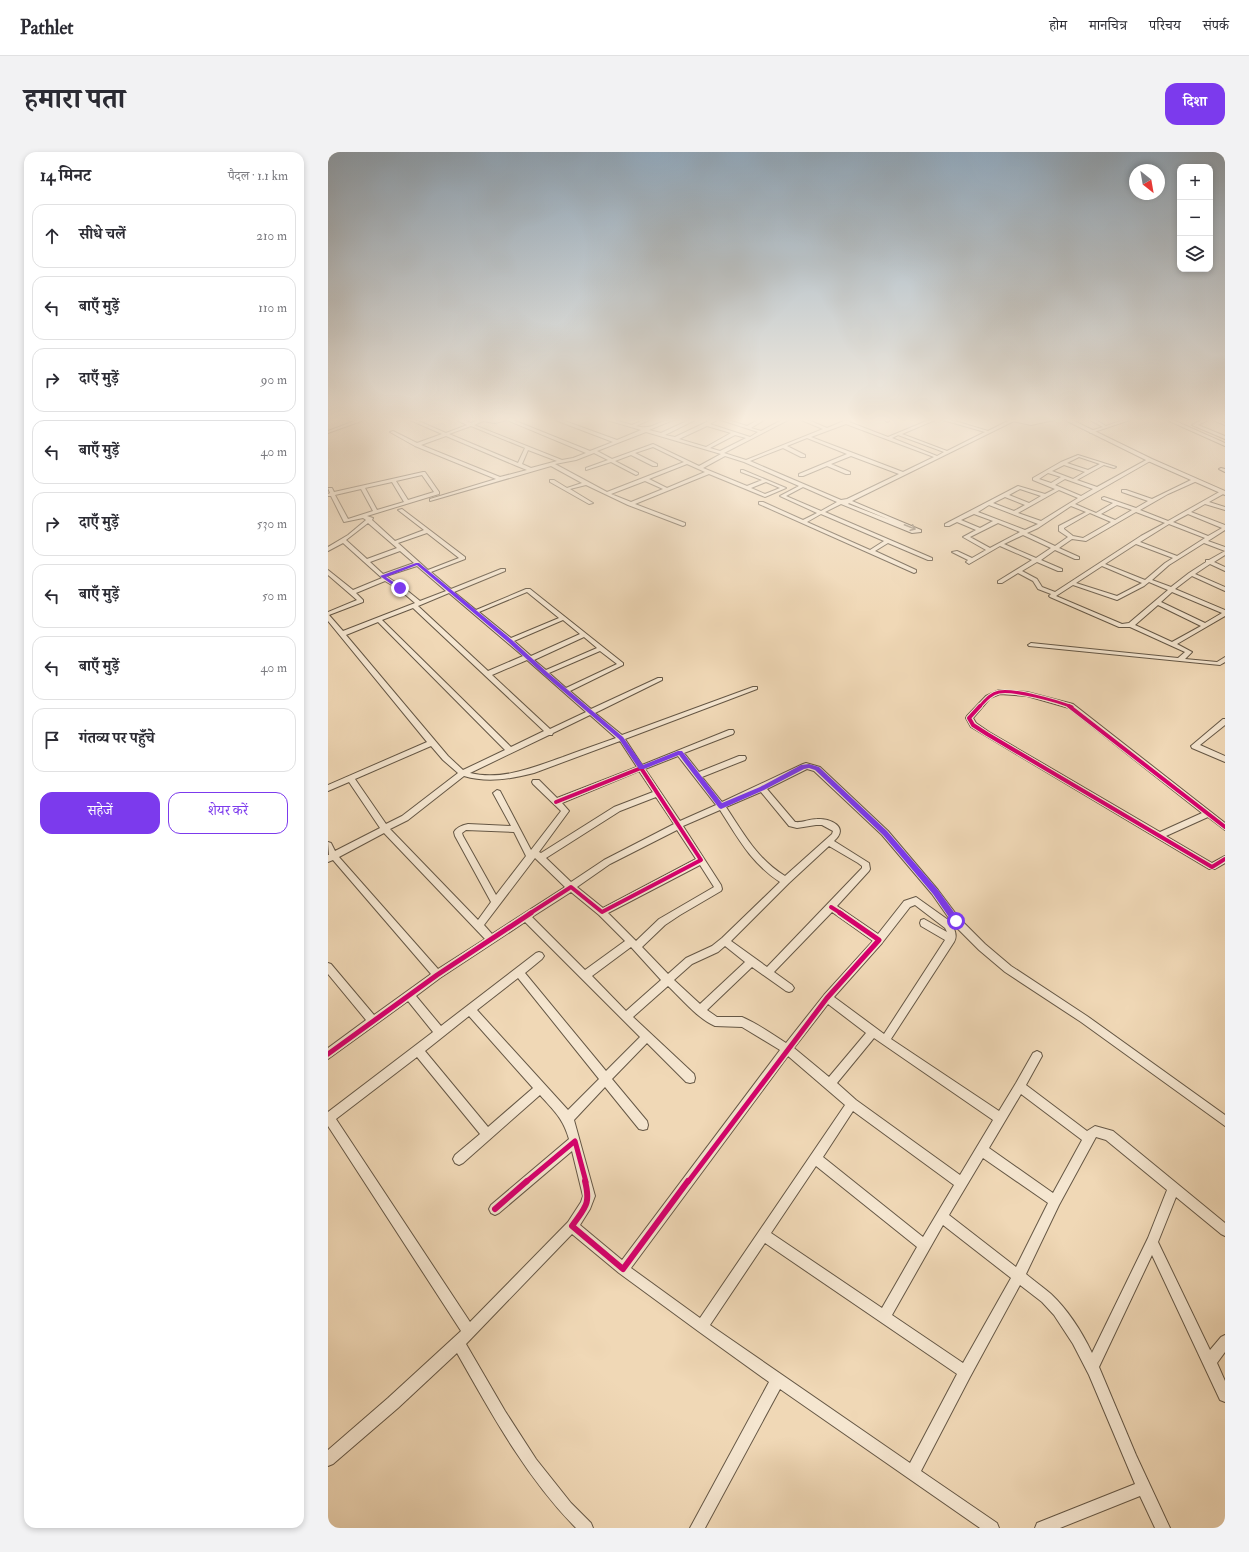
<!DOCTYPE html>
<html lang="hi">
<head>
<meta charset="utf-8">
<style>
  :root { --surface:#fff; --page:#f2f2f3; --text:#2b2b33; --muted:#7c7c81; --line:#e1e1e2; --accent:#7c3aed }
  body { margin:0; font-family:"IM FELL Double Pica","Noto Serif Devanagari",serif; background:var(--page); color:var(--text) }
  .controls { position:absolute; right:12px; top:12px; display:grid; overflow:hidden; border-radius:8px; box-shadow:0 2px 6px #0003 }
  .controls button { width:36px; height:36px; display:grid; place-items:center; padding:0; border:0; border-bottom:1px solid var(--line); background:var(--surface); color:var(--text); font:20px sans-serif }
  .compass { position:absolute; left:801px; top:12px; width:36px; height:36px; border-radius:50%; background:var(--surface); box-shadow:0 2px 6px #0003; rotate:149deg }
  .stop { position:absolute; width:12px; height:12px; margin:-9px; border:3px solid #7c3aed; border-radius:50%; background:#fff }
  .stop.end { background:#7c3aed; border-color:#fff; box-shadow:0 1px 4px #0008 }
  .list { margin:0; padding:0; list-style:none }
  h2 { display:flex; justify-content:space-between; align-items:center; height:52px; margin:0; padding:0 16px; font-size:17px }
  h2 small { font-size:13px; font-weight:400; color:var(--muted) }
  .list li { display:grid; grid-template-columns:26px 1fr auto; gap:12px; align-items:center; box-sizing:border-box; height:64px; margin:0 8px 8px; padding:0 8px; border:1px solid var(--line); border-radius:12px }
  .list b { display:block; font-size:15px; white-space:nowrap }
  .list em { font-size:13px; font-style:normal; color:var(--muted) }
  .actions { display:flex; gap:8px; padding:12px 16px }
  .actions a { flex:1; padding:9px 0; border:1px solid var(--accent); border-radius:12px; text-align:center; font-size:14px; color:var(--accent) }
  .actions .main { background:var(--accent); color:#fff }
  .icon { flex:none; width:22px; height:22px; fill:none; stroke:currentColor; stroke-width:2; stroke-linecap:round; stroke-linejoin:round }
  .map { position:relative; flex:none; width:897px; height:1376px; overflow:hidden; border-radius:12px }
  header { display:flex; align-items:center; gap:24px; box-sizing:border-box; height:56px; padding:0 20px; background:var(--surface); border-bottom:1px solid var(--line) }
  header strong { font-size:19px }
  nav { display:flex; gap:22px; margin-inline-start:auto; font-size:14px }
  .intro { display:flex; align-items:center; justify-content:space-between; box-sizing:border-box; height:96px; padding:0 24px }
  h1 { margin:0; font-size:28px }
  .button { padding:10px 18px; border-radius:12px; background:var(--accent); color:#fff; font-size:14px; font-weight:700 }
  main { display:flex; gap:24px; padding:0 24px }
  aside { flex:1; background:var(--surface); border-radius:12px; box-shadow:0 2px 6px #0003 }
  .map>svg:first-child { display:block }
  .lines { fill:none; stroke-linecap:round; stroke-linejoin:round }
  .minor-casing { stroke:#655745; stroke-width:2 }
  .tertiary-casing { stroke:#655745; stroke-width:2 }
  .minor { fill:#f5e6d0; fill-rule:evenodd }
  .tertiary { fill:#f5e6d0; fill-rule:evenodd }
  .cycleway-far3-casing { stroke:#f5e6d0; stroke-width:5 }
  .cycleway-far2-casing { stroke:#f5e6d0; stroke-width:6 }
  .cycleway-far1-casing { stroke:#f5e6d0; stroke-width:8 }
  .cycleway-casing { stroke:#f5e6d0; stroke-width:9 }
  .cycleway-far3 { stroke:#d6006c; stroke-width:3 }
  .cycleway-far2 { stroke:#d6006c; stroke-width:4 }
  .cycleway-far1 { stroke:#d6006c; stroke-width:5 }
  .cycleway { stroke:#d6006c; stroke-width:6 }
  .oneway { stroke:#968978 }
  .route { fill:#7c3aed }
</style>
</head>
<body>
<header>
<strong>Pathlet</strong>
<nav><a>होम</a><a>मानचित्र</a><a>परिचय</a><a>संपर्क</a></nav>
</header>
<div class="intro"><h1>हमारा पता</h1><a class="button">दिशा</a></div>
<main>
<aside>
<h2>14 मिनट<small>पैदल · 1.1 km</small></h2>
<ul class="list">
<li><svg class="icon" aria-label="ahead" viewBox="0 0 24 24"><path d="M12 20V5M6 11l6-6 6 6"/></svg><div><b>सीधे चलें</b></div><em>210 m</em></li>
<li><svg class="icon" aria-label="left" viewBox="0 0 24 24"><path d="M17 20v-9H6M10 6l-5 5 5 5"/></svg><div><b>बाएँ मुड़ें</b></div><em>110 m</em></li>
<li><svg class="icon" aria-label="right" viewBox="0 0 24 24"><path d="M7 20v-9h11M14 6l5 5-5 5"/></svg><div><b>दाएँ मुड़ें</b></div><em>90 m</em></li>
<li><svg class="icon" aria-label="left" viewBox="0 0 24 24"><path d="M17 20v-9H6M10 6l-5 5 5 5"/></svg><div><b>बाएँ मुड़ें</b></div><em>40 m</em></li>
<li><svg class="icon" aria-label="right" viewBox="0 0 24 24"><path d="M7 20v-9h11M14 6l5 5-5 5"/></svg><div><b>दाएँ मुड़ें</b></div><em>530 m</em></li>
<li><svg class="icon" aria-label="left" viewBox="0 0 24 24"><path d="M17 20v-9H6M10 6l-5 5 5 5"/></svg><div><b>बाएँ मुड़ें</b></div><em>50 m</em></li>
<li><svg class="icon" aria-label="left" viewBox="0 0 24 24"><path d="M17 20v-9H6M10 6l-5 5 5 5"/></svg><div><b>बाएँ मुड़ें</b></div><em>40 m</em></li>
<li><svg class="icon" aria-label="arrive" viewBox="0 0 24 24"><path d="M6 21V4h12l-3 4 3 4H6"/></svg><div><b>गंतव्य पर पहुँचे</b></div></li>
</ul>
<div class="actions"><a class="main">सहेजें</a><a>शेयर करें</a></div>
</aside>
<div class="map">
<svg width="897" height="1376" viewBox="0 0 897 1376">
  <rect width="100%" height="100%" fill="#f0d8b6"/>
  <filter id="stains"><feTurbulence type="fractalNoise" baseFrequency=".005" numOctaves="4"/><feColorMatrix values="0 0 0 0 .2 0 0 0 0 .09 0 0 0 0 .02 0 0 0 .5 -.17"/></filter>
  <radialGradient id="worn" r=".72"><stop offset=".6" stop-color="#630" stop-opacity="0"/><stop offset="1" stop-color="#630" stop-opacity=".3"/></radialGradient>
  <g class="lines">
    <defs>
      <g id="minor">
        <path d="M29 268H36L0 281V279Z"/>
        <path d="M82 268H88L118 281 139 273 129 268H135L143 271 150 268H179L167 271 155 269 146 273 234 308 245 306 258 301 179 268H185L262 299 285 290 227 268H234L289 288 313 278 279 268H287L304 273 315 268H321L308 274C325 279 329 268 345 268L321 278 333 281 361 268H367L337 283 347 285 383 268H389L382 272 422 285 430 280 393 268H400L419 274 430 268H436L423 276 433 279 454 268H460L396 301 418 308 495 277 473 268H480L499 276 516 269 523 268 521 270 560 285 601 268H607L574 282 619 299 657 280 615 268H623L660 279 682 268 686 269 524 349 593 378V380L584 381 513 352 497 360 604 406V408H600L560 391 547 399 588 418V420L586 421 431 352V350H435L475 368 489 361 452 344 471 334 416 310 397 304 375 316 419 334 434 328 413 320V318H415L458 336 437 345 381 322 307 352 357 371V373L355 374 300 353 258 333 242 337 265 351 261 352 222 330V328H226L239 336 254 331 223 314 102 349V347L168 327 87 294 62 280 65 279 89 291 114 282ZM518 272 606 305 575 320 483 285ZM143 274 197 296 190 311 121 282ZM379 274 403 281 378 295 351 287ZM318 280 393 302 371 314 325 292 284 307 269 299ZM407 283 418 286 392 299 382 296ZM570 283 616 300 609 304 564 286ZM118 284 189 314 199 318 172 325 93 293ZM479 286 519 302 471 322V324H475L499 314 518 322H522V320L503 312 523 304 571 322 519 347 513 348 422 309 455 296 473 305H477V303L459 294ZM325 295 356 310 279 340 227 312 248 308 266 301 280 308 258 316V318L283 310 308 323 310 322V321L287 309 303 303 325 314H329V312L307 301ZM200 298 229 309 203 316 194 312ZM359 312 377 320 339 336 321 327ZM317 329 335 337 303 350 283 342ZM438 330 452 336 437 342 423 336ZM475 335 509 350 493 359 458 344ZM521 351 562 368 520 352ZM493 362 556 389 542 398 479 370Z"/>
        <path d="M557 268H561V269L559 270Z"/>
        <path d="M762 268H768L778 274 795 268H802L763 281H762V279L775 275Z"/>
        <path d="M839 268H845L897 291V294Z"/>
        <path d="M874 268H880L870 273 897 284V287L864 273Z"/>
        <path d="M885 268H891L897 271V273Z"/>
        <path d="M750 303 788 315 786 316 776 313 749 328 769 335 820 307 824 308 747 352 768 361 785 351 774 347V346L776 345 808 356 820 349 794 340V338H798L824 347 865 327H869V329L840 342 812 358 840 369 893 339H897V341L881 350 897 355V358L877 352 863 360 897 373V378L880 389 897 395V399L876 391 841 413 824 428 843 435 861 421 878 410V408H881L897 399V403L886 410 897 415V419L882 412 867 422 897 435V439L864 424 847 437 897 458V464L849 492 864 500 857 507 889 510 897 505V510L892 513 701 494 700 493 703 491 850 506 857 500 802 475H791L722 445 721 444 723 442 710 437 705 429 690 421 674 431H670V429L704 408 672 394 641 412 638 410 640 408 624 400 629 399 644 406 658 398 635 385 648 378 629 370 621 374H617V372L690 334 717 342 727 337 705 328V326L733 310ZM751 305 772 312 760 318 739 311ZM736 313 757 320 745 327 724 319ZM720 321 733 325 723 331 711 327ZM737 327 765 337 753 344 727 333ZM692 337 713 344 701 351 681 343ZM731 338 750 346 713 369 690 361ZM677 345 697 353 686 359 665 351ZM661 353 710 372 697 378 650 360ZM789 353 804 358 787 368 773 362ZM743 354 758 360 731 374V379L740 385 727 394 699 381 710 376ZM808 360 837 371 813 384 727 440 714 435 709 427 694 419 709 410 730 419H734V417L713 408 727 398 747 407H751V405L731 396 744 387 758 389ZM762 361 783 370 755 386 745 384 736 377V376ZM646 362 665 369 652 376 633 368ZM860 362 894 376 880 384 845 370ZM670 371 692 380 662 396 642 385ZM841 372 877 386 849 404 812 390ZM695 383 723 396 708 406 676 392ZM808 392 845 406 837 411 817 428 777 412ZM774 414 814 431 789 444 748 431ZM821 430 840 438 801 471 794 472 728 444 745 433 789 448 816 434ZM844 440 894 461 877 471 833 450ZM830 453 873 474 844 490 807 473Z"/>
        <path d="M893 316 897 317V320L891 317Z"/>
        <path d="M95 320H97L111 340V342L39 364 45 366 44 368 67 389 96 378 70 358 74 357 137 405V407L103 420 123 437 173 417H177V419L126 440 148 458 198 437H202L295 511V513L242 539 263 557 330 526H334V528L267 561 294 583 425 535H429V537L297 587 314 613 401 578H405L406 580 405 582 356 601 371 620 411 604H417L418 606 417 608 374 625 394 650 475 612 478 611 492 615 560 679 610 738 631 766 657 792 683 814 759 864 897 963V974L753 870 677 820 651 798 625 772 604 742 554 683 486 619 479 617 439 637 467 670C474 671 481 667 489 667 502 666 522 675 506 689L541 711 542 717 541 719 509 754 550 782 576 749 588 745 623 770C626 777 630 783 626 790L563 887 671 959 688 931 705 901 709 899 713 901 714 904 698 933 759 979 767 974 785 979 897 1071V1084L893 1082 848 1045 830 1090 882 1198 893 1185 897 1183V1200L889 1211 897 1229V1250L892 1248 824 1103 771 1215 808 1303 842 1376H827L812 1344 732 1376H707L709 1371 807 1332 761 1223 745 1192 726 1163 714 1150 692 1133 642 1225 593 1319 669 1371 671 1376H652L452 1237 377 1376H362L441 1230 370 1179 291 1121 244 1082 138 1192 177 1259 208 1307 243 1351 263 1371 265 1376H248C198 1325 164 1263 129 1201L70 1256 5 1312 0 1314V1298L60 1246 133 1179 0 974V960L105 880 80 849 0 907V896L38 868 0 822V811L3 812 46 863 103 822 5 708 0 710V703H1L0 690 3 691 7 699 52 676 21 630 0 639V633L99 590 0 469V460L29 448 0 423V418L25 438 54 426 15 391 0 399V395L20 383 38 368 35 366 16 370 3 344H0V342L2 341 0 336H4L6 340ZM94 323 106 340 80 348 68 329ZM64 330 76 350 49 358 37 336ZM33 337 45 359 20 367 7 343ZM40 371 69 396 39 407 18 388ZM99 381 131 406 100 418 70 391ZM72 399 86 411 55 422 42 410ZM89 414 118 439 92 449 76 436 58 424ZM57 429 72 438 87 451 15 479 1 463 35 450V448L28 441ZM199 440 231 466 183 486 151 460ZM121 441 195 504 160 519 90 454ZM85 456 216 579 183 595 54 468ZM235 468 252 482 203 504 186 489ZM50 470 177 598 135 618 120 604 18 483ZM256 485 269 496 218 518 206 508ZM272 499 289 512 238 536 221 521ZM199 508 258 560 222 577 164 523ZM262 563 288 586C271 592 253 598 235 605 206 615 174 629 142 621L221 583H224L225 581ZM292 589 309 615 229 646 211 628H205L204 630 205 632 233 659 203 698 172 639 169 638 165 641 183 674 140 672C135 673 129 675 126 680L127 684 163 750 150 768 62 677 80 668 136 624C159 631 183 627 206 621ZM103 594 115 608 130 621 74 664 58 672 27 627ZM350 604 388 653 352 669 317 617ZM311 619 325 640 286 655 213 701 211 700 241 659 234 651ZM433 640 461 674 469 676 488 673H494L505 679 504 682 457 724C429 707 416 682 398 655ZM328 645 346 672 276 708 243 730 218 706 292 659ZM392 658C410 686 423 711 452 730L394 786 384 794 358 806 340 822 314 795 337 773 352 763 393 739 394 737 393 733 355 674ZM138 678 186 680 198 704 168 743 135 684 134 681ZM349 678 368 707 275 756 249 735 282 712ZM56 681 157 787 110 817 11 705ZM501 694 530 711 534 714V716L439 815 403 789 461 731ZM207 706 237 735 164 782 156 773ZM372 713 386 735 331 767 308 789 280 761ZM243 740 271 763 297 789 257 818 204 765ZM587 753 617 776 619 780 596 767 593 768 592 771 593 774 617 788 556 882 506 845 554 791 582 755ZM504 760 545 789 496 843 458 891C444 882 430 872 414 865H389L379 858 424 815 458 839 461 840 464 839 466 836 464 833 446 820ZM197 770 312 885 278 919 197 821 214 807 216 804 214 801 211 800 208 801 113 874 88 844 112 826ZM397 794 417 810 372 852 346 828 364 812 390 800ZM303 795 333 828 298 859 264 824ZM190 826 271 927 240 958 149 858ZM340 834C353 846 370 867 387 874L414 875 452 898 294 1108 252 1073 262 1057 267 1044 246 968 277 935 311 977 315 978 319 977 320 973 319 969 284 927 319 891 358 930 362 931 366 930 367 926 366 922 305 865ZM500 852 538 881 501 925 466 896ZM141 864 205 936 160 975 97 899ZM546 886 665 968 632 1023 528 948 509 931ZM460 904 517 953 372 1166 303 1116ZM89 905 152 982 127 1003 125 1007 127 1011 131 1013 135 1011 212 943C226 959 235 966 241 987L163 1053 161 1057 163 1061 167 1063 171 1061 244 999 255 1044 253 1050 240 1070 142 1170 8 967ZM693 942 754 988 725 1041 661 996ZM525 959 626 1033 595 1085 495 1005ZM768 985 778 988 839 1038 820 1086 764 1201C754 1180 740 1158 723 1142 715 1135 706 1129 698 1122L731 1053ZM655 1006 720 1051 688 1115 621 1063ZM488 1014 589 1095 554 1156 443 1081ZM615 1073 683 1126 635 1211 564 1163ZM437 1091 629 1222 582 1311 382 1173Z"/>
        <path d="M671 538 699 540 745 552 897 671V678L880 665 838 684 884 711 897 704V711L887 717H881L643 575 638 566 639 564 658 544ZM672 542 699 544 741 556 874 661 832 680 661 580 648 571 645 566 662 546Z"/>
        <path d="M895 567H897V573L872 593 897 604V610L864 596 863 594Z"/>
      </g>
      <g id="tertiary">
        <path d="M680 268H726L703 273Z"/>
        <path d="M737 268H744L824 307 897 339V343L820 309Z"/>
      </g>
    </defs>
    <use href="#minor" class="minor-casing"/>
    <use href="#tertiary" class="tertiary-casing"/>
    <use href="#minor" class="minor"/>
    <use href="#tertiary" class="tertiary"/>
    <defs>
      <path id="cycleway-far3" d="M651 555C657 549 662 542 671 540 686 537 729 549 744 555"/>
      <g id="cycleway-far2">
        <path d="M652 554 641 566 645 573 659 582 884 715 897 707"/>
        <path d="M741 554 897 675"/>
        <path d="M503 755 514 762"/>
        <path d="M201 762 243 735 274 760 373 708 313 616 228 650"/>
      </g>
      <g id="cycleway-far1">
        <path d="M0 902 109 823 203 761"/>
        <path d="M198 1030 247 989 258 1030"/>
        <path d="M360 1030 499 846 551 788 512 761"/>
      </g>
      <g id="cycleway">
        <path d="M257 1029C263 1053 257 1055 244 1074L295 1117 360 1029"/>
        <path d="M167 1057 199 1029"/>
      </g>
    </defs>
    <use href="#cycleway-far3" class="cycleway-far3-casing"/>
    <use href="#cycleway-far2" class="cycleway-far2-casing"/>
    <use href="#cycleway-far1" class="cycleway-far1-casing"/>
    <use href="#cycleway" class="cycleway-casing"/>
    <use href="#cycleway-far3" class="cycleway-far3"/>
    <use href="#cycleway-far2" class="cycleway-far2"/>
    <use href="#cycleway-far1" class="cycleway-far1"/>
    <use href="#cycleway" class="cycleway"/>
  </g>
  <defs><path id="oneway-shaft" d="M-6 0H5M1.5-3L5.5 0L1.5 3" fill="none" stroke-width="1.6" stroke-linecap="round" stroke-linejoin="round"/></defs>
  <use class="oneway" href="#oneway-shaft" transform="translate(582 375) rotate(22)"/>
  <linearGradient id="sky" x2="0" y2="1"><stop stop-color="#92abc0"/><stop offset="0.58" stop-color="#f8edde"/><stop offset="1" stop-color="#f8edde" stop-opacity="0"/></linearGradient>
  <rect width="897" height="461" fill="url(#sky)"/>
  <path class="route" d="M88 411H91L184 488 219 520 295 585 315 613 350 599H354L394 651 432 635 473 613 481 612 491 615 559 679 610 738 631 767V771H625L605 742 555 683 487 618 481 616 476 617 436 638 393 657 391 656 351 603 316 617H311L291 587 215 522 180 490 89 413 58 425 73 435V437H70L52 424Z"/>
  <rect width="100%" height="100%" filter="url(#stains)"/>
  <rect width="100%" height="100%" fill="url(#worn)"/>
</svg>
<div class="controls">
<button>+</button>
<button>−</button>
<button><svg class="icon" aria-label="layers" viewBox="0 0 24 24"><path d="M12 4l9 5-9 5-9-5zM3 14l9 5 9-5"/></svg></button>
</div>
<svg class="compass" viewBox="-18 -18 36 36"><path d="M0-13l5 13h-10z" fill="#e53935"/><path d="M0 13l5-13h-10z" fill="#7c7c81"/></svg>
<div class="stop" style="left:628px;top:769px"></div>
<div class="stop end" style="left:72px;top:436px"></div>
</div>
</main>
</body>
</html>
